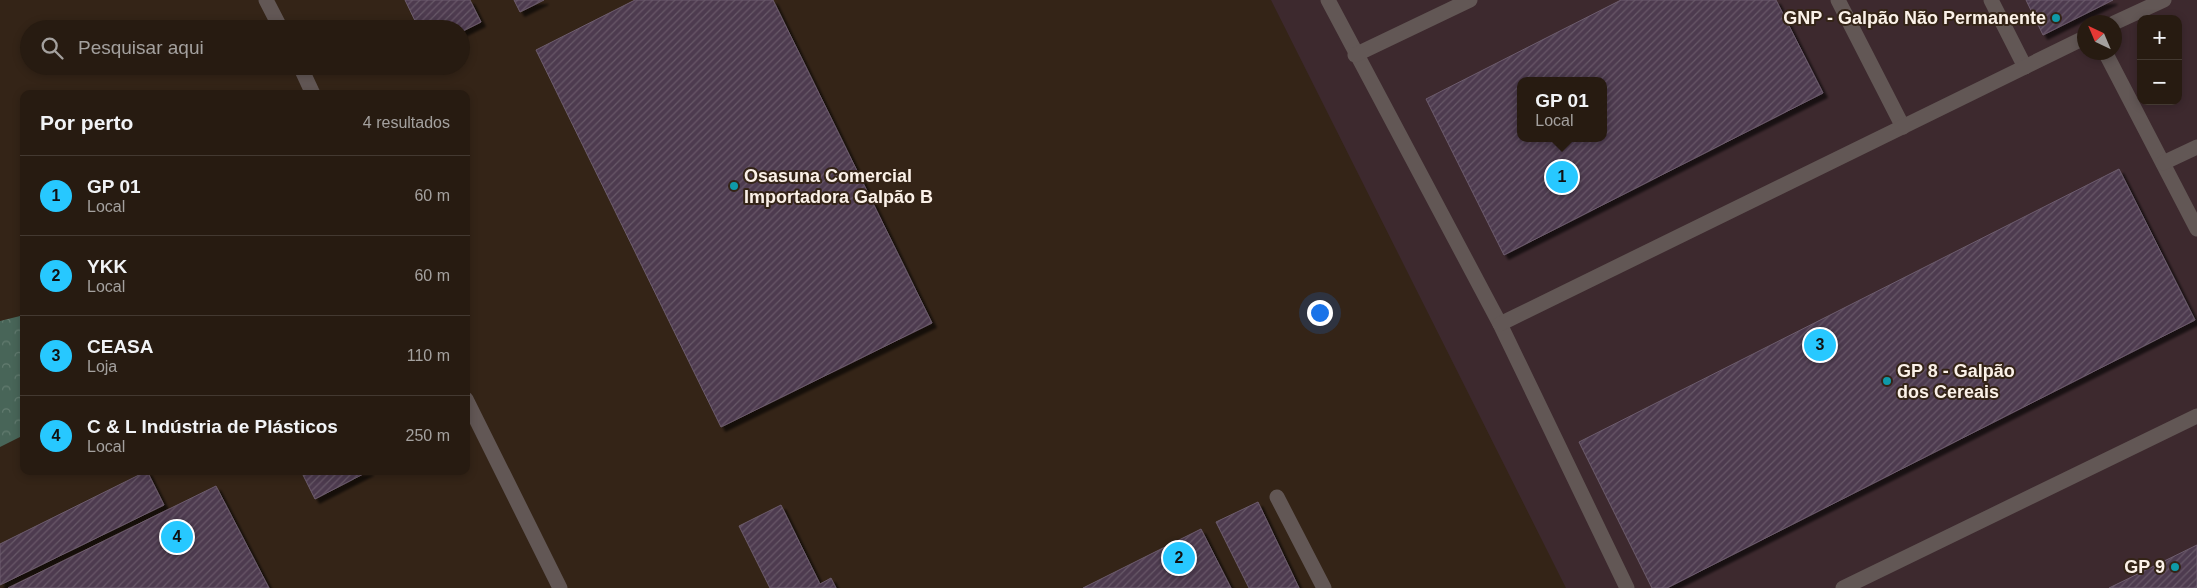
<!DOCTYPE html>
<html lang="pt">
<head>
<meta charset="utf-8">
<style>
  :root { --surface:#271b11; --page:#33281f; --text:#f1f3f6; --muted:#a4a19f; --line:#433931; --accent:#27c8ff }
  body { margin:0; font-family:Arial,sans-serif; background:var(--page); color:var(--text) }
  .controls { position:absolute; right:15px; top:15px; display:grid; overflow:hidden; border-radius:10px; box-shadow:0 2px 8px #0003 }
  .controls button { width:45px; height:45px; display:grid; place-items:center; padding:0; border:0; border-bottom:1px solid var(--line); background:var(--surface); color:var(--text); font:25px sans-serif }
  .compass { position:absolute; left:2077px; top:15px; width:45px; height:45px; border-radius:50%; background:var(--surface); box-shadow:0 2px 8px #0003; rotate:316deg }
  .you { position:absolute; left:1319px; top:312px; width:18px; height:18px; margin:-12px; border:4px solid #fff; border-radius:50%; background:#1a73e8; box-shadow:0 0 0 8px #1a73e833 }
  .badge { display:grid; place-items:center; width:32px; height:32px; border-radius:50%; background:var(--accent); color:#111; font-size:16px; font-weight:700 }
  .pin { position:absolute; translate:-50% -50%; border:2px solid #fff; box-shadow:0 1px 5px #0006 }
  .popup { position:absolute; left:1517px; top:77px; width:90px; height:65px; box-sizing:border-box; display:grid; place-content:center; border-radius:10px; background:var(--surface); filter:drop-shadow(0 1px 4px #0005); font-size:16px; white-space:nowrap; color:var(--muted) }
  .popup b { font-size:19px; color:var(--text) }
  .popup::after { content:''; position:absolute; left:50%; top:100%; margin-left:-10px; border:10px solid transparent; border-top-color:var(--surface) }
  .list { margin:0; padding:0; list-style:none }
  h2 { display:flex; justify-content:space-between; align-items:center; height:65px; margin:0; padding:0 20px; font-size:21px }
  h2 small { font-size:16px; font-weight:400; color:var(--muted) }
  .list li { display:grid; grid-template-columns:32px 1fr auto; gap:15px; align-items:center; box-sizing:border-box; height:80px; padding:0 20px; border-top:1px solid var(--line) }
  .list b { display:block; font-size:19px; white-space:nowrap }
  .list p { margin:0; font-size:16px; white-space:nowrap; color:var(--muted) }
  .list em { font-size:16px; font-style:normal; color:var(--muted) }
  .icon { flex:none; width:28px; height:28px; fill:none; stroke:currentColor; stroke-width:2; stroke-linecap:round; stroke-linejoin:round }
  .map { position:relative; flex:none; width:2197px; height:588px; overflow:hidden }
  .search { position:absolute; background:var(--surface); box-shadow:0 2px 8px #0003; left:20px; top:20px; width:450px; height:55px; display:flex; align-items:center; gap:12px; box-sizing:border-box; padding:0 18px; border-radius:28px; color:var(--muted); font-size:19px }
  .panel { position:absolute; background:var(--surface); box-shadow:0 2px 8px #0003; left:20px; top:90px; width:450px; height:385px; border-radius:10px }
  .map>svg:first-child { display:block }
  .commercial { fill:#3d292e; fill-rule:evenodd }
  .forest { fill:url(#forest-crowns) }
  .building { fill:url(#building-hatch); stroke:#6d5d6e; fill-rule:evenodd; filter:url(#shadow) }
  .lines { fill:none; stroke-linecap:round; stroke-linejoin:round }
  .service { stroke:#625755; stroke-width:15 }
  .tertiary { stroke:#625755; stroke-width:15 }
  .culture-dot { fill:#0f9aa8; stroke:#342417; stroke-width:2 }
  .labels { text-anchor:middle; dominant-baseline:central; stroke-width:4; stroke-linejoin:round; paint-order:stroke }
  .poi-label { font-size:18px; font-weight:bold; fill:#fbf1e8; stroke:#342417; text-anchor:end }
</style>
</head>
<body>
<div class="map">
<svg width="2197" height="588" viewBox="0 0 2197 588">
  <defs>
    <pattern id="forest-crowns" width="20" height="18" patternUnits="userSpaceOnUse" patternTransform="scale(1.25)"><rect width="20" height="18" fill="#486558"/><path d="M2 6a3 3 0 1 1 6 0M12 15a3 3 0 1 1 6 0" fill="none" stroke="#637c70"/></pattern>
    <pattern id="building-hatch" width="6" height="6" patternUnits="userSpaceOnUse" patternTransform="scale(1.25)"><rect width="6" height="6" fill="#4e3b4f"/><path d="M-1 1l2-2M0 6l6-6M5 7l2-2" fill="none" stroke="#685868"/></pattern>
    <filter id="shadow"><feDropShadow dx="4.5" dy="4.5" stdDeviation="1" flood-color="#0009"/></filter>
  </defs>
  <rect width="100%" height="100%" fill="#342417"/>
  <path class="commercial" d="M1271 0H2197V588H1566ZM2141 19H2178V101H2141ZM2084 22H2114V52H2084ZM1521 81H1603V138H1521Z"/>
  <path class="forest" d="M24 315V435L0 447V321Z"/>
  <g class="building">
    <path d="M405 0H470L481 22 461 32V29H419Z"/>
    <path d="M514 0H544L520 12Z"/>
    <path d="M635 0H773L932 323 721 427 536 50Z"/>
    <path d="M1621 0H1776L1823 93 1504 255 1426 99ZM1521 81H1603V138H1521Z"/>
    <path d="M2026 0H2113L2043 35Z"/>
    <path d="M2119 169 2195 320 1667 588H1652L1579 442Z"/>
    <path d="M147 471 164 505 0 585V544Z"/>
    <path d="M301 471H369L315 499Z"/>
    <path d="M216 486 269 588H8Z"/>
    <path d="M1258 502 1299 588H1249L1216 522Z"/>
    <path d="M781 505 820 584 831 578 836 588H770L739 526Z"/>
    <path d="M1201 529 1231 588H1083Z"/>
    <path d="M2197 545V588H2109Z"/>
  </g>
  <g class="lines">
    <g class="service">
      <path d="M1328 0 1500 324 1627 588"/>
      <path d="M1838 0 1903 127"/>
      <path d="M1991 0 2025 67"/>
      <path d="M2114 23 2164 0"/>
      <path d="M2105 52 2197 229"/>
      <path d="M1355 55 1470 0"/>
      <path d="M2163 163 2197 147"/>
      <path d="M1500 324 2084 38"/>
      <path d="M1277 497 1324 588"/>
      <path d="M1843 588 2197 416"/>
    </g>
    <g class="tertiary">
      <path d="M266 0 281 29"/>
      <path d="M300 66 313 94"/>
      <path d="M466 399 560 588"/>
    </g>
  </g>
  <g class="culture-dot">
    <circle cx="2056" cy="18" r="5"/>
    <circle cx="734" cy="186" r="5"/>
    <circle cx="1887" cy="381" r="5"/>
    <circle cx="2175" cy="567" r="5"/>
  </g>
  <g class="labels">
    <g class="poi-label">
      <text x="2046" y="18">GNP - Galpão Não Permanente</text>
      <text x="744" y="176" text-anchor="start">Osasuna Comercial<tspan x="744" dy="21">Importadora Galpão B</tspan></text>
      <text x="1897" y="371" text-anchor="start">GP 8 - Galpão<tspan x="1897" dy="21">dos Cereais</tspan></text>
      <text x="2165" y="567">GP 9</text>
    </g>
  </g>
</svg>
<div class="controls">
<button>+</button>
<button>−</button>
</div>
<svg class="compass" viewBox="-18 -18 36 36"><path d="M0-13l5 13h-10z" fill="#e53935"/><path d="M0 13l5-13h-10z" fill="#a4a19f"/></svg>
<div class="you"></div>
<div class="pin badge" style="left:1562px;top:177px">1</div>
<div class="popup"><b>GP 01</b>Local</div>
<div class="pin badge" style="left:1179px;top:558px">2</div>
<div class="pin badge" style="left:1820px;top:345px">3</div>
<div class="pin badge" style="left:177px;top:537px">4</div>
<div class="search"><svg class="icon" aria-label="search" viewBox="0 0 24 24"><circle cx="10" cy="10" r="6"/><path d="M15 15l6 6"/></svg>Pesquisar aqui</div>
<section class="panel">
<h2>Por perto<small>4 resultados</small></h2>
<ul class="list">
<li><span class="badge">1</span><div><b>GP 01</b><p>Local</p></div><em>60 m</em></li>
<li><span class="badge">2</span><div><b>YKK</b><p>Local</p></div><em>60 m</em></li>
<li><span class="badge">3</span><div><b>CEASA</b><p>Loja</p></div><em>110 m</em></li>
<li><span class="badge">4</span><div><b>C &amp; L Indústria de Plásticos</b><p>Local</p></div><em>250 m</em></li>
</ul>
</section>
</div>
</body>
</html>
